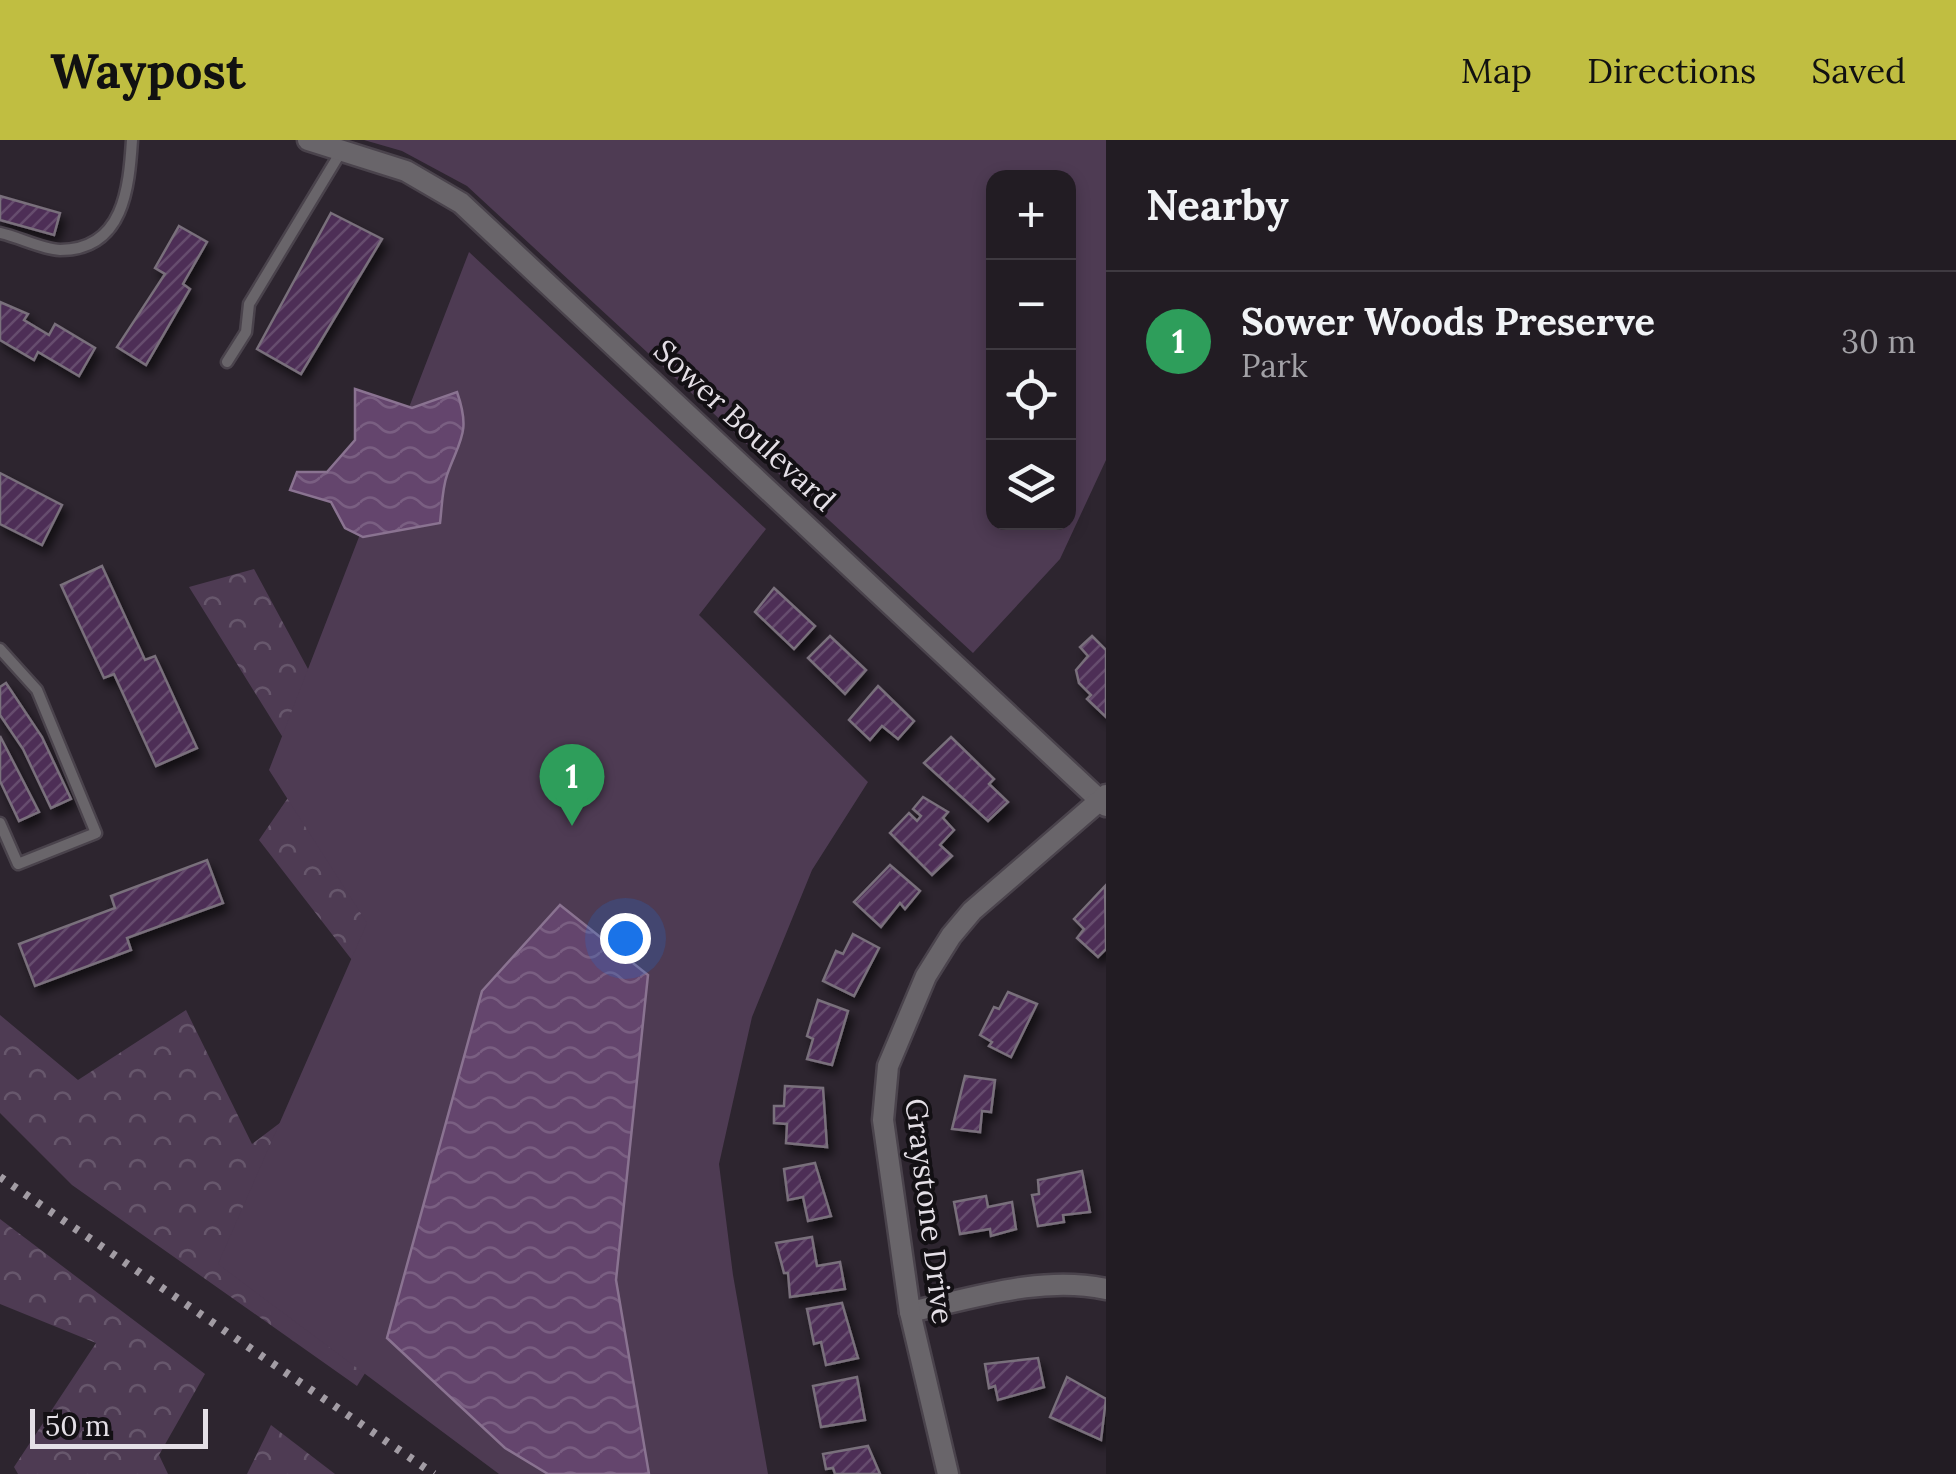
<!DOCTYPE html>
<html lang="en">
<head>
<meta charset="utf-8">
<style>
  :root { --surface:#221c23; --page:#2a252b; --text:#f1f3f6; --muted:#a2a1a6; --line:#3f3a41; --accent:#c0be41 }
  body { margin:0; font-family:Lora,serif; background:var(--page); color:var(--text) }
  .controls { position:absolute; right:30px; top:30px; display:grid; overflow:hidden; border-radius:20px; box-shadow:0 5px 15px #0003 }
  .controls button { width:90px; height:90px; display:grid; place-items:center; padding:0; border:0; border-bottom:2px solid var(--line); background:var(--surface); color:var(--text); font:50px sans-serif }
  .scale { position:absolute; left:30px; bottom:25px; width:178px; box-sizing:border-box; padding-left:10px; border:5px solid #e4dfe6; border-top:0; font-size:28px; line-height:35px; white-space:nowrap; color:#e4dfe6; -webkit-text-stroke:8px #131014; paint-order:stroke }
  .you { position:absolute; left:625px; top:798px; width:35px; height:35px; margin:-25px; border:8px solid #fff; border-radius:50%; background:#1a73e8; box-shadow:0 0 0 15px #1a73e833 }
  .badge { display:grid; place-items:center; width:65px; height:65px; border-radius:50%; background:var(--accent); color:#fff; font-size:32px; font-weight:700 }
  .pin { position:absolute; translate:-50% -82px; filter:drop-shadow(0 2px 5px #0008) }
  .pin::after { content:''; position:absolute; top:52px; width:35px; height:30px; background:inherit; clip-path:polygon(0 0,100% 0,50% 100%) }
  .list { margin:0; padding:0; list-style:none }
  h2 { display:flex; justify-content:space-between; align-items:center; height:130px; margin:0; padding:0 40px; font-size:42px }
  h2 small { font-size:32px; font-weight:400; color:var(--muted) }
  .list li { display:grid; grid-template-columns:65px 1fr auto; gap:30px; align-items:center; box-sizing:border-box; height:140px; padding:0 40px; border-top:2px solid var(--line) }
  .list b { display:block; font-size:38px; white-space:nowrap }
  .list p { margin:0; font-size:32px; white-space:nowrap; color:var(--muted) }
  .list em { font-size:32px; font-style:normal; color:var(--muted) }
  .icon { flex:none; width:55px; height:55px; fill:none; stroke:currentColor; stroke-width:2; stroke-linecap:round; stroke-linejoin:round }
  .map { position:relative; flex:none; width:1106px; height:1334px; overflow:hidden }
  header { display:flex; align-items:center; gap:60px; box-sizing:border-box; height:140px; padding:0 50px; background:var(--accent); color:#111 }
  header strong { font-size:48px }
  nav { display:flex; gap:55px; margin-inline-start:auto; font-size:35px }
  main { display:flex }
  aside { flex:1; background:var(--surface) }
  .map>svg:first-child { display:block }
  .forest { fill:url(#forest-crowns) }
  .green { fill:#4e3b53; fill-rule:evenodd }
  .water { fill:url(#water-waves); stroke:#8a7391; stroke-width:2.5 }
  .building { fill:url(#building-hatch); stroke:#796f7b; stroke-width:2.5; filter:url(#shadow) }
  .lines { fill:none; stroke-linecap:round; stroke-linejoin:round }
  .service-casing { stroke:#4a434c; stroke-width:15 }
  .minor-casing { stroke:#4a434c; stroke-width:25 }
  .service { stroke:#69656a; stroke-width:10 }
  .minor { stroke:#69656a; stroke-width:20 }
  .rail { stroke:#a29ca4; stroke-width:8; stroke-dasharray:5 10; stroke-linecap:butt }
  .labels { text-anchor:middle; dominant-baseline:central; stroke-width:8; stroke-linejoin:round; paint-order:stroke }
  .street-label { font-size:30px; fill:#e4dfe6; stroke:#131014 }
</style>
</head>
<body>
<header>
<strong>Waypost</strong>
<nav><a>Map</a><a>Directions</a><a>Saved</a></nav>
</header>
<main>
<div class="map">
<svg width="1106" height="1334" viewBox="0 0 1106 1334">
  <defs>
    <pattern id="forest-crowns" width="20" height="18" patternUnits="userSpaceOnUse" patternTransform="scale(2.5)"><rect width="20" height="18" fill="#4e3b53"/><path d="M2 6a3 3 0 1 1 6 0M12 15a3 3 0 1 1 6 0" fill="none" stroke="#67576c"/></pattern>
    <pattern id="water-waves" width="16" height="10" patternUnits="userSpaceOnUse" patternTransform="scale(2.5)"><rect width="16" height="10" fill="#64456d"/><path d="M0 5q4-4 8 0t8 0" fill="none" stroke="#7a5f82"/></pattern>
    <pattern id="building-hatch" width="6" height="6" patternUnits="userSpaceOnUse" patternTransform="scale(2.5)"><rect width="6" height="6" fill="#4d2f56"/><path d="M-1 1l2-2M0 6l6-6M5 7l2-2" fill="none" stroke="#664d6e"/></pattern>
    <filter id="shadow"><feDropShadow dx="4.5" dy="7" stdDeviation="5" flood-color="#0009"/></filter>
  </defs>
  <rect width="100%" height="100%" fill="#2d252f"/>
  <g class="forest">
    <path d="M254 429 482 851 387 1198 357 1246 72 1045 0 973V875L78 940 186 870 252 1004 354 927 369 842 259 700 305 633 189 447Z"/>
    <path d="M0 1079 205 1234 159 1315 168 1334H18L14 1327 96 1203 0 1164Z"/>
    <path d="M271 1285 335 1334H247Z"/>
  </g>
  <g class="green">
    <path d="M364 0H1106V320L1060 419 973 513 467 46 402 11ZM994 38H1068V382H994Z"/>
    <path d="M469 112 766 389 699 475 868 642 812 730 752 877 719 1024 733 1135 768 1334H499L218 1124 367 783 269 630Z"/>
  </g>
  <g class="water">
    <path d="M355 249 412 268 457 252C471 292 460 299 447 335 442 349 442 367 440 383L363 397 345 388 331 362 290 350 297 332H327L355 300Z"/>
    <path d="M560 765 648 835 616 1140 649 1334H548L505 1308 387 1198 482 851Z"/>
  </g>
  <g class="building">
    <path d="M0 56 60 73 54 95 0 80Z"/>
    <path d="M331 73 382 99 301 234 257 209Z"/>
    <path d="M179 86 207 102 183 144 190 149 146 225 117 207 165 134 155 128Z"/>
    <path d="M0 162 28 174 24 180 49 195 55 184 95 208 79 236 38 212 34 220 0 200Z"/>
    <path d="M0 333 62 365 42 405 0 384Z"/>
    <path d="M102 426 145 520 155 516 197 608 156 626 114 534 104 538 61 445Z"/>
    <path d="M774 448 815 486 794 509 755 472Z"/>
    <path d="M830 496 866 530 845 554 808 518Z"/>
    <path d="M1092 496 1106 510V577L1087 559 1091 555 1079 543 1076 530 1088 516 1080 507Z"/>
    <path d="M6 543 42 597 71 659 51 668 23 609 0 575V547Z"/>
    <path d="M878 546 914 581 898 599 882 586 870 600 849 580Z"/>
    <path d="M0 596 39 672 19 681 0 641Z"/>
    <path d="M951 597 994 639 989 644 1008 662 988 681 924 623Z"/>
    <path d="M923 657 948 672 943 678 954 690 940 705 952 716 932 735 890 693 909 673 917 681 921 676 913 669Z"/>
    <path d="M207 720 223 763 127 798 131 810 35 846 19 804 115 768 111 756Z"/>
    <path d="M890 725 920 751 905 769 900 763 881 787 854 762Z"/>
    <path d="M1105 746 1106 809 1098 817 1077 798 1084 789 1074 779Z"/>
    <path d="M853 794 879 808 854 856 823 841 836 811 843 814Z"/>
    <path d="M1008 852 1037 864 1011 917 989 906 992 902 980 895 994 867 999 869Z"/>
    <path d="M818 860 848 871 832 925 807 919 813 899 807 896Z"/>
    <path d="M965 936 995 940 991 972 982 971 980 992 952 989Z"/>
    <path d="M785 946 823 948 827 1007 786 1003 787 984 774 983V966H784Z"/>
    <path d="M815 1023 831 1076 808 1081 803 1057 788 1060 784 1029Z"/>
    <path d="M1082 1031 1090 1072 1063 1075 1064 1082 1038 1086 1032 1055 1039 1054 1038 1040Z"/>
    <path d="M986 1056 988 1067 1012 1062 1016 1089 991 1096 990 1089 960 1094 954 1062Z"/>
    <path d="M812 1097 817 1126 840 1122 845 1149 790 1157 788 1133H784L776 1103Z"/>
    <path d="M842 1163 858 1218 826 1225 821 1202 814 1204 807 1169Z"/>
    <path d="M1038 1218 1044 1247 998 1260 995 1246 989 1248 985 1224Z"/>
    <path d="M857 1237 865 1280 821 1287 813 1246Z"/>
    <path d="M1067 1237 1106 1259 1101 1300 1050 1277Z"/>
    <path d="M868 1306 880 1334H835L833 1328 826 1329 823 1314Z"/>
  </g>
  <g class="lines">
    <defs>
      <g id="service">
        <path d="M0 93C19 97 41 109 60 110 124 110 129 47 132 0"/>
        <path d="M227 222 246 192 249 164 342 10"/>
        <path d="M0 509 37 550 96 693 18 724 0 683"/>
      </g>
      <g id="minor">
        <path d="M308 0 406 31 461 63 1106 666"/>
        <path d="M910 1172C973 1158 1042 1135 1106 1149"/>
        <path d="M948 1334 910 1172 883 980 888 926 926 836 951 796 972 771 1106 655"/>
      </g>
    </defs>
    <use href="#service" class="service-casing"/>
    <use href="#minor" class="minor-casing"/>
    <use href="#service" class="service"/>
    <use href="#minor" class="minor"/>
    <path class="rail" d="M0 1037 434 1334"/>
  </g>
  <g class="labels">
    <g class="street-label">
      <text transform="translate(745 285) rotate(43)">Sower Boulevard</text>
      <text transform="translate(930 1071) rotate(83)">Graystone Drive</text>
    </g>
  </g>
</svg>
<div class="controls">
<button>+</button>
<button>−</button>
<button><svg class="icon" aria-label="locate" viewBox="0 0 24 24"><circle cx="12" cy="12" r="6"/><path d="M12 2v4M12 18v4M2 12h4M18 12h4"/></svg></button>
<button><svg class="icon" aria-label="layers" viewBox="0 0 24 24"><path d="M12 4l9 5-9 5-9-5zM3 14l9 5 9-5"/></svg></button>
</div>
<div class="scale">50 m</div>
<div class="you"></div>
<div class="pin badge" style="left:572px;top:686px;background:#2e9e5b">1</div>
</div>
<aside>
<h2>Nearby<small></small></h2>
<ul class="list">
<li><span class="badge" style="background:#2e9e5b">1</span><div><b>Sower Woods Preserve</b><p>Park</p></div><em>30 m</em></li>
</ul>
</aside>
</main>
</body>
</html>
